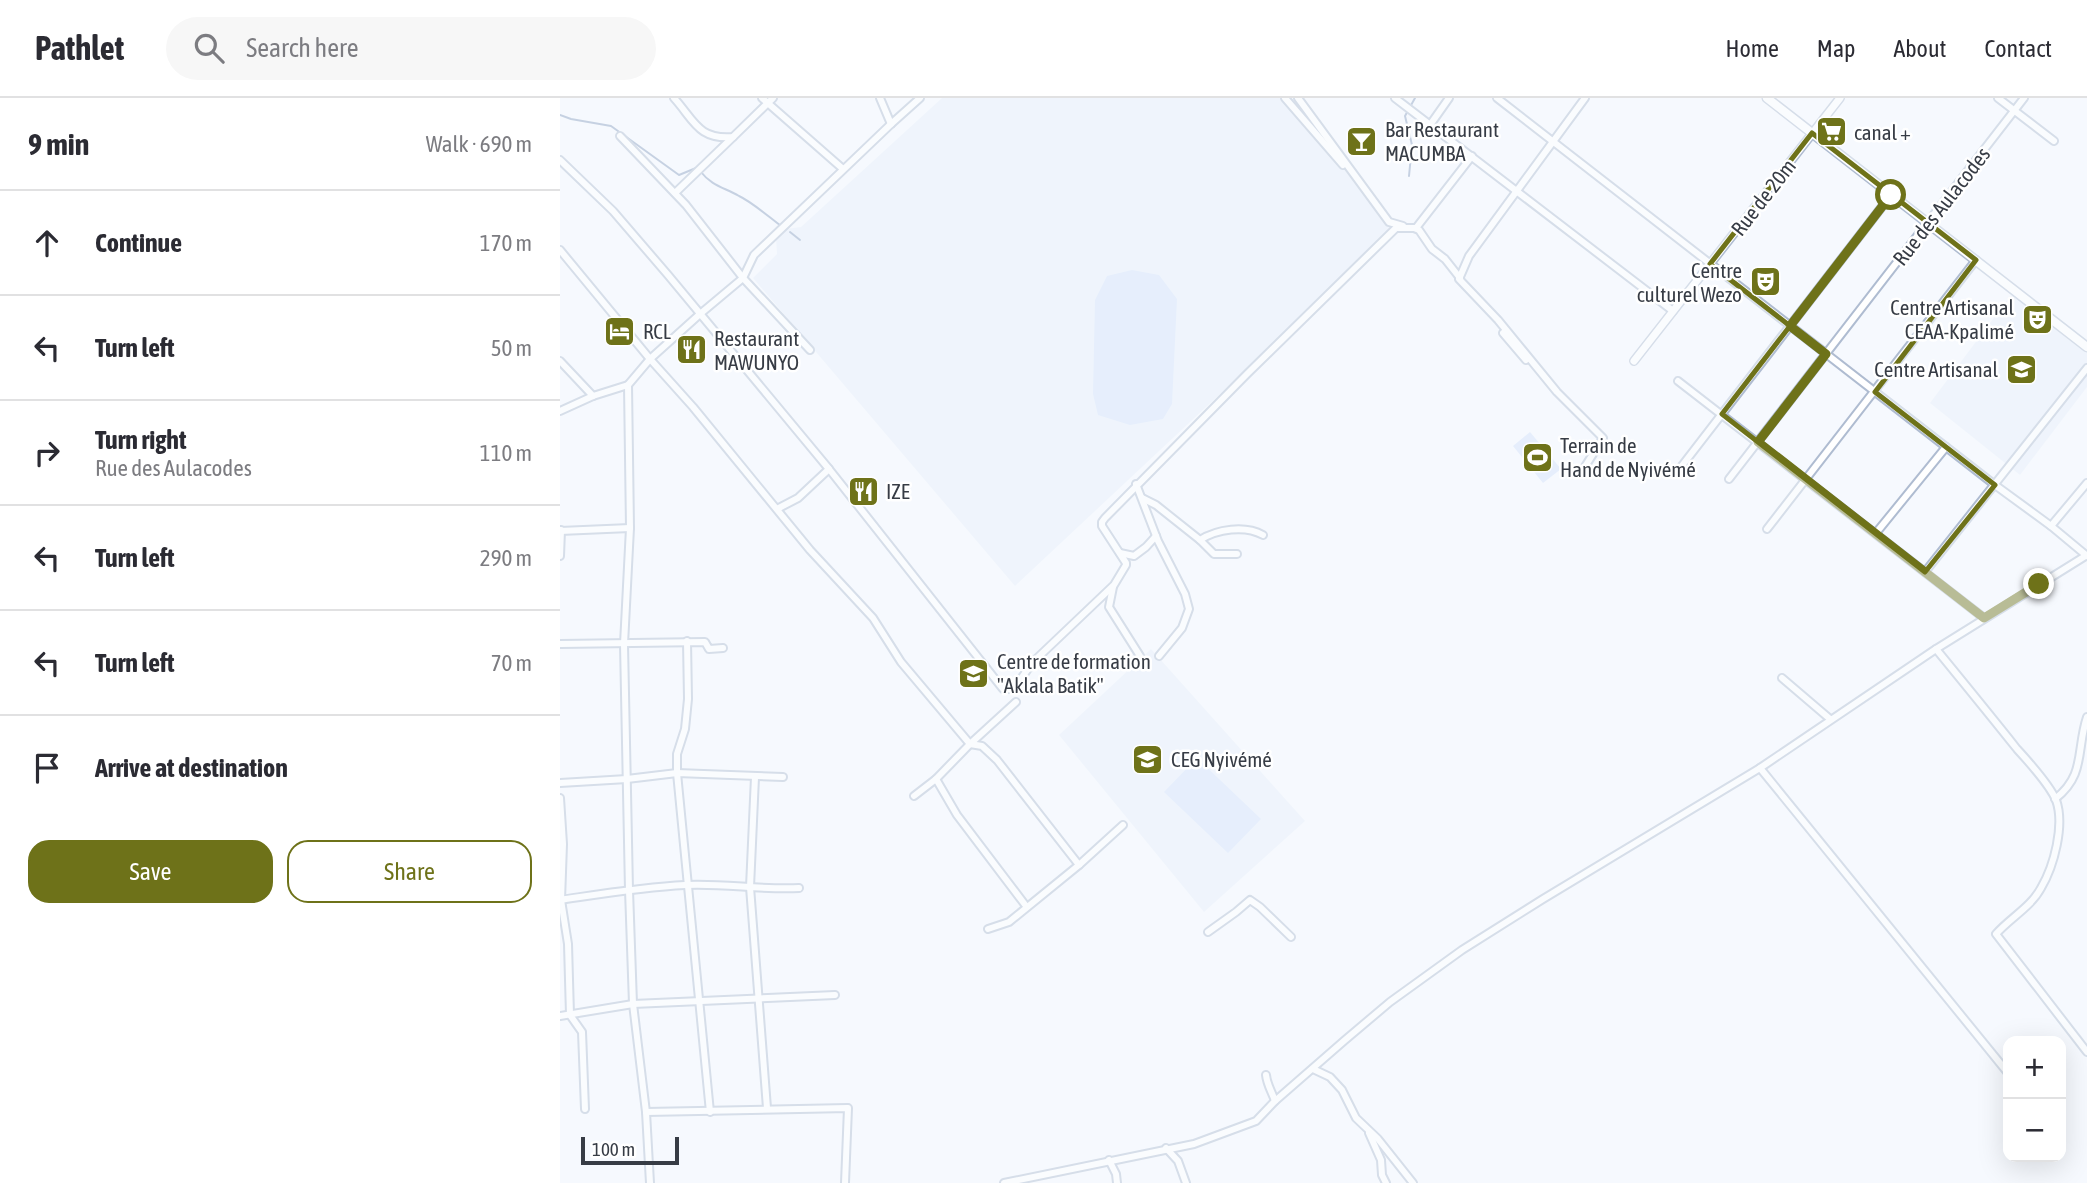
<!DOCTYPE html>
<html lang="en">
<head>
<meta charset="utf-8">
<style>
  :root { --surface:#fff; --page:#f7f7f7; --text:#2b2b33; --muted:#7c7c81; --line:#e1e1e2; --accent:#6e7219 }
  body { margin:0; font-family:"Asap Condensed",sans-serif; background:var(--page); color:var(--text) }
  .controls { position:absolute; right:21px; bottom:21px; display:grid; overflow:hidden; border-radius:14px; box-shadow:0 7px 28px #0002 }
  .controls button { width:63px; height:63px; display:grid; place-items:center; padding:0; border:0; border-bottom:2px solid var(--line); background:var(--surface); color:var(--text); font:35px sans-serif }
  .scale { position:absolute; left:21px; bottom:18px; width:98px; box-sizing:border-box; padding-left:7px; border:4px solid #373c45; border-top:0; font-size:19px; line-height:24px; white-space:nowrap; color:#373c45; -webkit-text-stroke:5px #fff; paint-order:stroke }
  .stop { position:absolute; width:21px; height:21px; margin:-16px; border:5px solid #6e7219; border-radius:50%; background:#fff }
  .stop.end { background:#6e7219; border-color:#fff; box-shadow:0 2px 7px #0008 }
  .list { margin:0; padding:0; list-style:none }
  h2 { display:flex; justify-content:space-between; align-items:center; height:91px; margin:0; padding:0 28px; font-size:30px }
  h2 small { font-size:23px; font-weight:400; color:var(--muted) }
  .list li { display:grid; grid-template-columns:46px 1fr auto; gap:21px; align-items:center; box-sizing:border-box; height:105px; padding:0 28px; border-top:2px solid var(--line) }
  .list b { display:block; font-size:26px; white-space:nowrap }
  .list p { margin:0; font-size:23px; white-space:nowrap; color:var(--muted) }
  .list em { font-size:23px; font-style:normal; color:var(--muted) }
  .actions { display:flex; gap:14px; padding:21px 28px }
  .actions a { flex:1; padding:16px 0; border:2px solid var(--accent); border-radius:21px; text-align:center; font-size:24px; color:var(--accent) }
  .actions .main { background:var(--accent); color:#fff }
  .icon { flex:none; width:38px; height:38px; fill:none; stroke:currentColor; stroke-width:2; stroke-linecap:round; stroke-linejoin:round }
  .map { position:relative; flex:none; width:1527px; height:1085px; overflow:hidden }
  header { display:flex; align-items:center; gap:42px; box-sizing:border-box; height:98px; padding:0 35px; background:var(--surface); border-bottom:2px solid var(--line) }
  header strong { font-size:33px }
  nav { display:flex; gap:38px; margin-inline-start:auto; font-size:24px }
  .search { width:490px; height:63px; background:var(--page); display:flex; align-items:center; gap:18px; box-sizing:border-box; padding:0 24px; border-radius:38px; color:var(--muted); font-size:26px }
  main { display:flex }
  aside { flex:1; background:var(--surface) }
  .map>svg:first-child { display:block }
  .built { fill:#e7eefa }
  .pitch { fill:#d2e1fa }
  .lines { fill:none; stroke-linecap:round; stroke-linejoin:round }
  .stream { stroke:#8ca1c2; stroke-width:2 }
  .minor-casing { stroke:#afbcd1; stroke-width:10 }
  .tertiary-casing { stroke:#afbcd1; stroke-width:10 }
  .secondary-casing { stroke:#afbcd1; stroke-width:11 }
  .minor { stroke:#fff; stroke-width:6 }
  .tertiary { stroke:#fff; stroke-width:7 }
  .secondary { stroke:#fff; stroke-width:8 }
  .route { stroke:#6e7219; stroke-width:9 }
  .marked { fill:none; stroke:#6e7219; stroke-width:5; stroke-linejoin:round }
  .labels { text-anchor:middle; dominant-baseline:central; stroke-width:5; stroke-linejoin:round; paint-order:stroke }
  .poi-label { font-size:21px; fill:#373c45; stroke:#fff; text-anchor:start }
  .street-label { font-size:21px; fill:#373c45; stroke:#fff }
</style>
</head>
<body>
<header>
<strong>Pathlet</strong>
<div class="search"><svg class="icon" aria-label="search" viewBox="0 0 24 24"><circle cx="10" cy="10" r="6"/><path d="M15 15l6 6"/></svg>Search here</div>
<nav><a>Home</a><a>Map</a><a>About</a><a>Contact</a></nav>
</header>
<main>
<aside>
<h2>9 min<small>Walk · 690 m</small></h2>
<ul class="list">
<li><svg class="icon" aria-label="ahead" viewBox="0 0 24 24"><path d="M12 20V5M6 11l6-6 6 6"/></svg><div><b>Continue</b></div><em>170 m</em></li>
<li><svg class="icon" aria-label="left" viewBox="0 0 24 24"><path d="M17 20v-9H6M10 6l-5 5 5 5"/></svg><div><b>Turn left</b></div><em>50 m</em></li>
<li><svg class="icon" aria-label="right" viewBox="0 0 24 24"><path d="M7 20v-9h11M14 6l5 5-5 5"/></svg><div><b>Turn right</b><p>Rue des Aulacodes</p></div><em>110 m</em></li>
<li><svg class="icon" aria-label="left" viewBox="0 0 24 24"><path d="M17 20v-9H6M10 6l-5 5 5 5"/></svg><div><b>Turn left</b></div><em>290 m</em></li>
<li><svg class="icon" aria-label="left" viewBox="0 0 24 24"><path d="M17 20v-9H6M10 6l-5 5 5 5"/></svg><div><b>Turn left</b></div><em>70 m</em></li>
<li><svg class="icon" aria-label="arrive" viewBox="0 0 24 24"><path d="M6 21V4h12l-3 4 3 4H6"/></svg><div><b>Arrive at destination</b></div></li>
</ul>
<div class="actions"><a class="main">Save</a><a>Share</a></div>
</aside>
<div class="map">
<svg width="1527" height="1085" viewBox="0 0 1527 1085">
  <rect width="100%" height="100%" fill="#f6f9fe"/>
  <g class="built">
    <path d="M382 0H730L837 130 455 488 193 180 217 156 216 140 225 131 241 129Z"/>
    <path d="M1451 197 1527 254V289L1460 377 1370 305Z"/>
    <path d="M591 551 745 723 644 814 499 637Z"/>
  </g>
  <g class="pitch">
    <path d="M572 172 599 177 617 201 612 306 603 321 570 327 538 317 533 296 535 202 547 178Z"/>
    <path d="M970 334 1001 371 983 385 953 348Z"/>
    <path d="M637 660 701 721 668 755 604 694Z"/>
  </g>
  <g class="lines">
    <g class="stream">
      <path d="M0 17 11 21 51 28 119 77 136 70"/>
      <path d="M140 73C152 88 163 89 179 98 192 104 209 119 221 128"/>
      <path d="M849 78 852 47 845 18 855 0"/>
      <path d="M230 134 240 142"/>
    </g>
    <defs>
      <g id="minor">
        <path d="M114 0C134 22 138 42 173 39L213 0"/>
        <path d="M202 0 283 71"/>
        <path d="M320 0 331 26"/>
        <path d="M725 0 783 67"/>
        <path d="M738 0 829 124 843 128"/>
        <path d="M835 0 1113 213"/>
        <path d="M937 0 1435 387 1491 428 1527 458"/>
        <path d="M1438 0 1494 43"/>
        <path d="M870 27 889 0"/>
        <path d="M60 38 126 107 183 180 250 252"/>
        <path d="M0 62 53 113 108 177 269 371 443 591H454L472 565 554 487 566 467V465L542 428V424L545 420 687 276 836 130H856L912 58"/>
        <path d="M115 95 173 39"/>
        <path d="M854 130 859 132 872 151 885 161 900 180"/>
        <path d="M0 152 90 261 133 309 250 452 313 520 341 564 410 646 422 648 437 662 519 767"/>
        <path d="M943 235 966 262"/>
        <path d="M0 263 33 298"/>
        <path d="M1118 283 1424 520"/>
        <path d="M0 313 33 298 68 287"/>
        <path d="M1121 369 1331 97"/>
        <path d="M1021 375 1043 340 997 294 938 222 899 181 909 158 1025 0"/>
        <path d="M1169 381 1464 0"/>
        <path d="M576 386 598 443 625 496 629 511 622 530 599 558"/>
        <path d="M582 400 596 407 640 442C657 431 685 427 703 437"/>
        <path d="M217 411 238 400 269 371"/>
        <path d="M1491 428 1527 385"/>
        <path d="M1207 431 1416 162"/>
        <path d="M0 433 70 430"/>
        <path d="M1316 435 1386 349"/>
        <path d="M640 442 654 456H677"/>
        <path d="M560 455 574 458 586 449 596 438"/>
        <path d="M0 458 1 432"/>
        <path d="M1365 474 1527 270"/>
        <path d="M553 489 549 509 580 558"/>
        <path d="M127 543 128 601 125 631 117 656V675L150 1014"/>
        <path d="M0 546 145 544 149 551 163 550"/>
        <path d="M1376 551C1403 584 1430 617 1457 651 1468 663 1490 688 1496 702 1505 727 1494 768 1481 790 1471 809 1450 820 1436 836L1527 954"/>
        <path d="M1222 580 1270 621"/>
        <path d="M1200 670 1448 975"/>
        <path d="M195 679 190 789 207 1010"/>
        <path d="M376 681 397 717 466 808"/>
        <path d="M0 685 67 681 117 675 223 679"/>
        <path d="M354 698 376 681 410 646 456 604"/>
        <path d="M0 700 3 746 1 802 8 846 10 917 22 934 25 1011"/>
        <path d="M1495 701C1526 677 1516 652 1527 619"/>
        <path d="M0 802C41 796 83 789 125 787 163 785 201 792 239 790"/>
        <path d="M428 831 449 824 519 767 563 727"/>
        <path d="M648 834 676 814 690 802 700 809 731 839"/>
        <path d="M0 918 73 906 275 897"/>
        <path d="M753 971 770 979 782 992 796 1020 818 1041 853 1085"/>
        <path d="M706 977C707 987 712 994 715 1003"/>
        <path d="M86 1014 288 1010 285 1085"/>
        <path d="M809 1035 821 1062 822 1077 826 1085"/>
        <path d="M606 1050 618 1063 626 1085"/>
        <path d="M549 1062 556 1076 557 1085"/>
        <path d="M90 1085 86 1014 73 906 69 792 64 546 70 430 68 287 90 261 140 216 183 180 194 157 331 26 360 0"/>
        <path d="M444 1085 634 1046 696 1023 715 1003 785 942 830 904 902 852 983 801 1200 670 1376 551 1527 457"/>
      </g>
      <path id="tertiary" d="M1074 263 1280 0"/>
      <path id="secondary" d="M1207 0 1527 249"/>
    </defs>
    <use href="#minor" class="minor-casing"/>
    <use href="#tertiary" class="tertiary-casing"/>
    <use href="#secondary" class="secondary-casing"/>
    <use href="#minor" class="minor"/>
    <use href="#tertiary" class="tertiary"/>
    <use href="#secondary" class="secondary"/>
  </g>
  <g class="lines">
    <path class="route" d="M1331 97 1230 228 1266 256 1198 344 1424 520 1479 486"/>
  </g>
  <path d="M0 0H1527V1085H0ZM1252 35 1416 162 1315 294 1435 387 1365 474 1162 316 1230 228 1150 166Z" fill="#f6f9fe" fill-opacity=".55" fill-rule="evenodd"/>
  <path class="marked" d="M1252 35 1416 162 1315 294 1435 387 1365 474 1162 316 1230 228 1150 166Z"/>
  <defs>
    <symbol id="supermarket-square" viewBox="-11 -11 22 22"><rect x="-9" y="-9" width="18" height="18" rx="4" fill="#6e7219" stroke="#fff"/><path d="M-6-5.5h2.5l.6 2H6L4.5 2H-2.5L-4.4-4H-6ZM-1.5 3.2a1.3 1.3 0 1 0 .1 0ZM3 3.2a1.3 1.3 0 1 0 .1 0Z" fill="#fff"/></symbol>
    <symbol id="bar-square" viewBox="-11 -11 22 22"><rect x="-9" y="-9" width="18" height="18" rx="4" fill="#6e7219" stroke="#fff"/><path d="M-6-5H6L.8 .8V4.5H3.5V6h-7V4.5H-.8V.8Z" fill="#fff"/></symbol>
    <symbol id="theatre-square" viewBox="-11 -11 22 22"><rect x="-9" y="-9" width="18" height="18" rx="4" fill="#6e7219" stroke="#fff"/><path d="M-5-5.5Q0-4 5-5.5V0Q5 5 0 6Q-5 5-5 0ZM-3.3-2.5H-1v1.5H-3.3ZM1-2.5H3.3v1.5H1ZM-2.8 1Q0 5.5 2.8 1Z" fill="#fff"/></symbol>
    <symbol id="hotel-square" viewBox="-11 -11 22 22"><rect x="-9" y="-9" width="18" height="18" rx="4" fill="#6e7219" stroke="#fff"/><path d="M-6-4.5h1.5V1H6V5H4.5V3h-9V5H-6ZM-4 0a1.8 1.8 0 1 1 3.6 0ZM.5 0V-2.5h3Q6-2.5 6 0Z" fill="#fff"/></symbol>
    <symbol id="restaurant-square" viewBox="-11 -11 22 22"><rect x="-9" y="-9" width="18" height="18" rx="4" fill="#6e7219" stroke="#fff"/><path d="M-5-6h1v4h1v-4h1v4h1v-4h1v5L-1.5 .5V6h-2V.5L-5-1ZM5-6V6H3V1.5H1.5Q1.5-4 5-6Z" fill="#fff"/></symbol>
    <symbol id="school-square" viewBox="-11 -11 22 22"><rect x="-9" y="-9" width="18" height="18" rx="4" fill="#6e7219" stroke="#fff"/><path d="M0-5L7-2L0 1L-7-2ZM-4 1L0 2.5L4 1V4Q0 6-4 4Z" fill="#fff"/></symbol>
    <symbol id="stadium-square" viewBox="-11 -11 22 22"><rect x="-9" y="-9" width="18" height="18" rx="4" fill="#6e7219" stroke="#fff"/><path d="M0-5a6.5 5 0 1 0 0 10a6.5 5 0 1 0 0-10ZM-3.5-1.8h7v3.6h-7Z" fill="#fff"/></symbol>
  </defs>
  <g fill-rule="evenodd">
    <use href="#supermarket-square" x="1254" y="16" width="35" height="35"/>
    <use href="#bar-square" x="784" y="26" width="35" height="35"/>
    <use href="#theatre-square" x="1188" y="166" width="35" height="35"/>
    <use href="#theatre-square" x="1460" y="204" width="35" height="35"/>
    <use href="#hotel-square" x="42" y="216" width="35" height="35"/>
    <use href="#restaurant-square" x="114" y="234" width="35" height="35"/>
    <use href="#school-square" x="1444" y="254" width="35" height="35"/>
    <use href="#stadium-square" x="960" y="342" width="35" height="35"/>
    <use href="#restaurant-square" x="286" y="376" width="35" height="35"/>
    <use href="#school-square" x="396" y="558" width="35" height="35"/>
    <use href="#school-square" x="570" y="644" width="35" height="35"/>
  </g>
  <g class="labels">
    <g class="poi-label">
      <text x="825" y="31">Bar Restaurant<tspan x="825" dy="24">MACUMBA</tspan></text>
      <text x="1294" y="34">canal +</text>
      <text x="1182" y="172" text-anchor="end">Centre<tspan x="1182" dy="24">culturel Wezo</tspan></text>
      <text x="1454" y="209" text-anchor="end">Centre Artisanal<tspan x="1454" dy="24">CEAA-Kpalimé</tspan></text>
      <text x="83" y="233">RCL</text>
      <text x="154" y="240">Restaurant<tspan x="154" dy="24">MAWUNYO</tspan></text>
      <text x="1438" y="271" text-anchor="end">Centre Artisanal</text>
      <text x="1000" y="347">Terrain de<tspan x="1000" dy="24">Hand de Nyivémé</tspan></text>
      <text x="326" y="393">IZE</text>
      <text x="437" y="563">Centre de formation<tspan x="437" dy="24">"Aklala Batik"</tspan></text>
      <text x="611" y="661">CEG Nyivémé</text>
    </g>
    <g class="street-label">
      <text transform="translate(1203 99) rotate(-52)">Rue de 20m</text>
      <text transform="translate(1381 108) rotate(-52)">Rue des Aulacodes</text>
    </g>
  </g>
</svg>
<div class="controls">
<button>+</button>
<button>−</button>
</div>
<div class="scale">100 m</div>
<div class="stop" style="left:1331px;top:97px"></div>
<div class="stop end" style="left:1479px;top:486px"></div>
</div>
</main>
</body>
</html>
